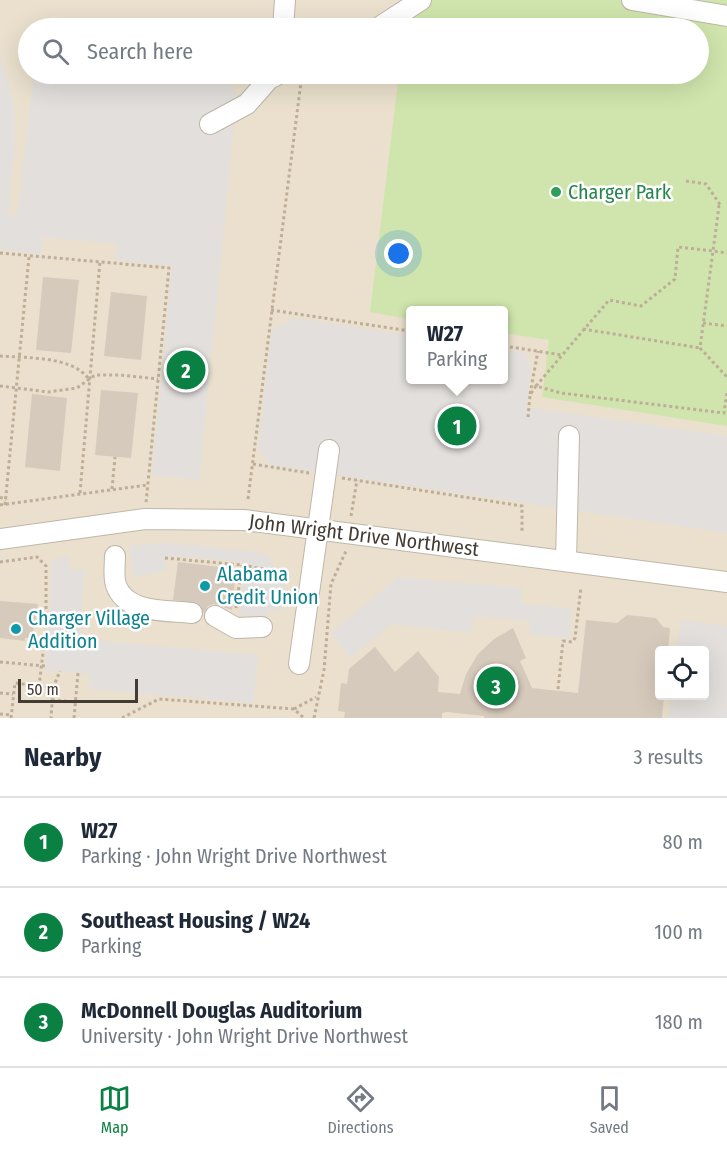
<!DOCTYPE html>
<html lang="en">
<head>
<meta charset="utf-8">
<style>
  :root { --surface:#fff; --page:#f6f6f7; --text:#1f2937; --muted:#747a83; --line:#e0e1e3; --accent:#0b8043 }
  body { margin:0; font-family:"Fira Sans Condensed",sans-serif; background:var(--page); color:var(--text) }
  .controls { position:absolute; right:18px; bottom:18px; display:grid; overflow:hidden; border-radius:6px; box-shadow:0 6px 24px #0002 }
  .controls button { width:54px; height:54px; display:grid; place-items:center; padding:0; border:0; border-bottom:2px solid var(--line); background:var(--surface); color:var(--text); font:30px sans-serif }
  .scale { position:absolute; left:18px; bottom:15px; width:120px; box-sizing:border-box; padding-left:6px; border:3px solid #433c34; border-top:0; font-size:16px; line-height:21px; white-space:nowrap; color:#433c34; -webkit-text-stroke:4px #fff; paint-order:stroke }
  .you { position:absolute; left:399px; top:254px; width:21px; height:21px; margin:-15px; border:4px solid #fff; border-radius:50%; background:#1a73e8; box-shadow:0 0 0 9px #1a73e833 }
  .badge { display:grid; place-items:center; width:39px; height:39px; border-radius:50%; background:var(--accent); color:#fff; font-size:20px; font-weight:700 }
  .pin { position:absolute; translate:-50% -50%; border:3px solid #fff; box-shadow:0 2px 6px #0006 }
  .popup { position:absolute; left:406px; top:306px; width:102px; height:78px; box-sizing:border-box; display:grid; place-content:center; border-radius:6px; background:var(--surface); filter:drop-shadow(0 2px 4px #0005); font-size:20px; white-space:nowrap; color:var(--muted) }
  .popup b { font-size:22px; color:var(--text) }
  .popup::after { content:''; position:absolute; left:50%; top:100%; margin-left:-12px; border:12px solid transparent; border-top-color:var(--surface) }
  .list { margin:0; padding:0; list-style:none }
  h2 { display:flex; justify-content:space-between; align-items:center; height:78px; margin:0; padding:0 24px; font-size:26px }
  h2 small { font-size:20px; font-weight:400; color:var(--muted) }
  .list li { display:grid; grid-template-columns:39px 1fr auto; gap:18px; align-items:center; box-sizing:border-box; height:90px; padding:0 24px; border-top:2px solid var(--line) }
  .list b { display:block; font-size:22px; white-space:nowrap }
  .list p { margin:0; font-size:20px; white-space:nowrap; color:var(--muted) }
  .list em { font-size:20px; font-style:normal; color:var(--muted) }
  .icon { flex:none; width:33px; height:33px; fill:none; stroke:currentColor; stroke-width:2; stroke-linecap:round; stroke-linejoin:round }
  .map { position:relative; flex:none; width:727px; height:718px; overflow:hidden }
  .search { position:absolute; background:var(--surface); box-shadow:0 6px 24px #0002; left:18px; right:18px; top:18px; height:66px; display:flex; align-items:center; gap:15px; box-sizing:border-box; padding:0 21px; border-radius:33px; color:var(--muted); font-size:22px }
  .sheet { height:348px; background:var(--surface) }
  nav { display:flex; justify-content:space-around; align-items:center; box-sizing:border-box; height:84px; border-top:2px solid var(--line); background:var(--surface); font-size:16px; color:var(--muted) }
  nav a { display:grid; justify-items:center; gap:3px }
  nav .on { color:var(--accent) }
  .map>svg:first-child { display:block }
  .education { fill:#eae0cd; fill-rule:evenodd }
  .green { fill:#d0e5ad }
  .parking { fill:#e2dfdc }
  .building { fill:#d6cabc }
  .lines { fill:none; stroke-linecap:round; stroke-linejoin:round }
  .minor-casing { stroke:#bfb6aa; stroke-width:22 }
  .path { stroke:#beae98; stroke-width:3; stroke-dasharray:3 3; stroke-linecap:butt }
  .minor { stroke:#fff; stroke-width:20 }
  .leisure-dot { fill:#2e9e5b; stroke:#fff; stroke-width:2 }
  .culture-dot { fill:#0f9aa8; stroke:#fff; stroke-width:2 }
  .labels { text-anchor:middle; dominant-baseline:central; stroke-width:5; stroke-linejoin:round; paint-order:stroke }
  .leisure-label { font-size:20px; fill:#27864d; stroke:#fff; text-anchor:start }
  .street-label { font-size:20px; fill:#433c34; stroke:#fff }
  .culture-label { font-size:20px; fill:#0d838f; stroke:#fff; text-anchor:start }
</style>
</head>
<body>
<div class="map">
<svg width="727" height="718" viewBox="0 0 727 718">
  <rect width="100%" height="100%" fill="#f1ece4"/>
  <path class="education" d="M0 0H727V718H0ZM28 28H698V74H28ZM410 310H504V380H410ZM660 650H704V696H660Z"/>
  <path class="green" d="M408 0H727V426L542 397 549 340 504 333V310H410V319L370 312 399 74H698V28H404Z"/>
  <g class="parking">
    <path d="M0 58 9 83 15 110V147L8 215H17L34 74H168L225 79 237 94 199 480 152 475 172 266 116 260 118 244 43 237 40 255 0 249Z"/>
    <path d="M295 318 410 335V380H504V349L524 352 531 368 526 407 727 436V533L269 465 258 448 272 330Z"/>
    <path d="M171 543 259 552 269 557 277 571 286 572 282 611 270 609 268 617 239 614 245 563 196 557H165L167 571 134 577 129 546Z"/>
    <path d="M68 556 70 569 85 571 80 639 258 655 253 703 89 689V674L45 670 51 599V561Z"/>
    <path d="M398 577 522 588 521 603 572 609 570 639 530 634V621L474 616 471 633 392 624 350 658 331 633Z"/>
    <path d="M681 620 727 626V718H669L671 696H704V650H676Z"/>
  </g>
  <g class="building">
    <path d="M43 277 79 280 71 353 36 350Z"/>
    <path d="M111 292 147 296 141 360 104 356Z"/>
    <path d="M101 390 138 393 131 458 95 455Z"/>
    <path d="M32 394 67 398 60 471 25 467Z"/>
    <path d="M178 562 236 569 232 610 214 604 208 606 204 613 198 603 173 600Z"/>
    <path d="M0 601 38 604 32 638H25V641L0 638Z"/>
    <path d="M627 615 656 618 663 627 670 628 668 651H660V696H664L662 718H484V716L447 712 442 713V718H344L345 712 338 711 341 683 347 684 349 669 375 647 395 672 418 651 439 677 438 692 460 694 466 674 478 654 494 639 513 628 526 658 520 661 532 688 578 693 586 620 617 623Z"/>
  </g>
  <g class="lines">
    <defs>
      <g id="minor">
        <path d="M632 0 727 16"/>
        <path d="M283 28 285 0"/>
        <path d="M378 28 421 0"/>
        <path d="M210 124 247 104 269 79 279 74"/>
        <path d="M0 539 145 519 244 520 727 582"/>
        <path d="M115 556C115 565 113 576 116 585 126 614 167 610 192 613"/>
        <path d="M566 561 569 436"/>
        <path d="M215 616 236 628 262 627"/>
        <path d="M299 664 329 450"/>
      </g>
    </defs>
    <use href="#minor" class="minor-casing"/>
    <g class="path">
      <path d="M686 181 706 184 721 206H719L713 251 727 253"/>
      <path d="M0 253 169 268 146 503"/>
      <path d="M271 310 410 331"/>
      <path d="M703 323 727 326"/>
      <path d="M583 329 700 348"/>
      <path d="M504 346 562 355"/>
      <path d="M0 356C26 358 71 356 88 378"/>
      <path d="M0 386 48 392 77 388 95 375H120L158 379"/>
      <path d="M536 386 609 300 641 306 675 279 678 247 713 251 700 348 727 377"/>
      <path d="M530 394 538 351"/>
      <path d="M528 417 530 395 536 386 561 393 724 413 727 392"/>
      <path d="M253 464 309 473"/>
      <path d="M342 478 522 506V531"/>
      <path d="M112 489 115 457"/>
      <path d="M80 493 100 261"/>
      <path d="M0 497 6 500"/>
      <path d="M248 499 302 74"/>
      <path d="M0 505 147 485"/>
      <path d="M5 505 29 257"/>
      <path d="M351 516 357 480"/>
      <path d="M165 558 242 565 268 570"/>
      <path d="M0 562 37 557 46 566V628L39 686"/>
      <path d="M236 608 242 565"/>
      <path d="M0 662 45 666"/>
      <path d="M53 688 60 671"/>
      <path d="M558 689 563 641 572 642 575 638 581 587"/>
      <path d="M0 693 13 694"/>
      <path d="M52 700 75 702"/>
      <path d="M294 709 316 697"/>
      <path d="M0 714 12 715"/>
      <path d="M11 718 15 683 53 688 51 718"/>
      <path d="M74 718 78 673"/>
      <path d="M122 718 159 699 294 709 304 718"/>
      <path d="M314 718 324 670 331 584 346 551"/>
    </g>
    <use href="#minor" class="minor"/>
  </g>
  <circle class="leisure-dot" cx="556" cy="192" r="6"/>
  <g class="culture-dot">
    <circle cx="205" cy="586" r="6"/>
    <circle cx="16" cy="629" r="6"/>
  </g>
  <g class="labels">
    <g class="leisure-label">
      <text x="568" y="192">Charger Park</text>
    </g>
    <g class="street-label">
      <text transform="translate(364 535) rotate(7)">John Wright Drive Northwest</text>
    </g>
    <g class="culture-label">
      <text x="217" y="574">Alabama<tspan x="217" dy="23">Credit Union</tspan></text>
      <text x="28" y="618">Charger Village<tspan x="28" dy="23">Addition</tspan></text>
    </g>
  </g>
</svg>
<div class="controls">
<button><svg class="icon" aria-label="locate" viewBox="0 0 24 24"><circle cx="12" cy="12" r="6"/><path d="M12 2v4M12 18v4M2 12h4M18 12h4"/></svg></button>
</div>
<div class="scale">50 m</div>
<div class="you"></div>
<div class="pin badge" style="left:457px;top:426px">1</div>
<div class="popup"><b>W27</b>Parking</div>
<div class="pin badge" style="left:186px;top:370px">2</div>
<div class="pin badge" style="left:496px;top:686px">3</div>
<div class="search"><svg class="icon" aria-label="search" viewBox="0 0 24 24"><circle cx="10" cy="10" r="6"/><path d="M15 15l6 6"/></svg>Search here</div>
</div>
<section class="sheet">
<h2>Nearby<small>3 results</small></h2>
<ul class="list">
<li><span class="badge">1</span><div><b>W27</b><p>Parking · John Wright Drive Northwest</p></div><em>80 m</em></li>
<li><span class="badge">2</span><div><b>Southeast Housing / W24</b><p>Parking</p></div><em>100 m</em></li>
<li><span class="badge">3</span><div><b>McDonnell Douglas Auditorium</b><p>University · John Wright Drive Northwest</p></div><em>180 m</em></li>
</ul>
</section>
<nav>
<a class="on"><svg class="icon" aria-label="map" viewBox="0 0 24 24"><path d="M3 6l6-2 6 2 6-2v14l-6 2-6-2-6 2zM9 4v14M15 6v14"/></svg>Map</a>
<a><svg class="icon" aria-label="directions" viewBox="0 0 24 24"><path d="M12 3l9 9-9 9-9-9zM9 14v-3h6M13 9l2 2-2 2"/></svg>Directions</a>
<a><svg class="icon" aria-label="saved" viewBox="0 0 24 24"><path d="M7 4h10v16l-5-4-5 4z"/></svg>Saved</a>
</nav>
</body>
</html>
